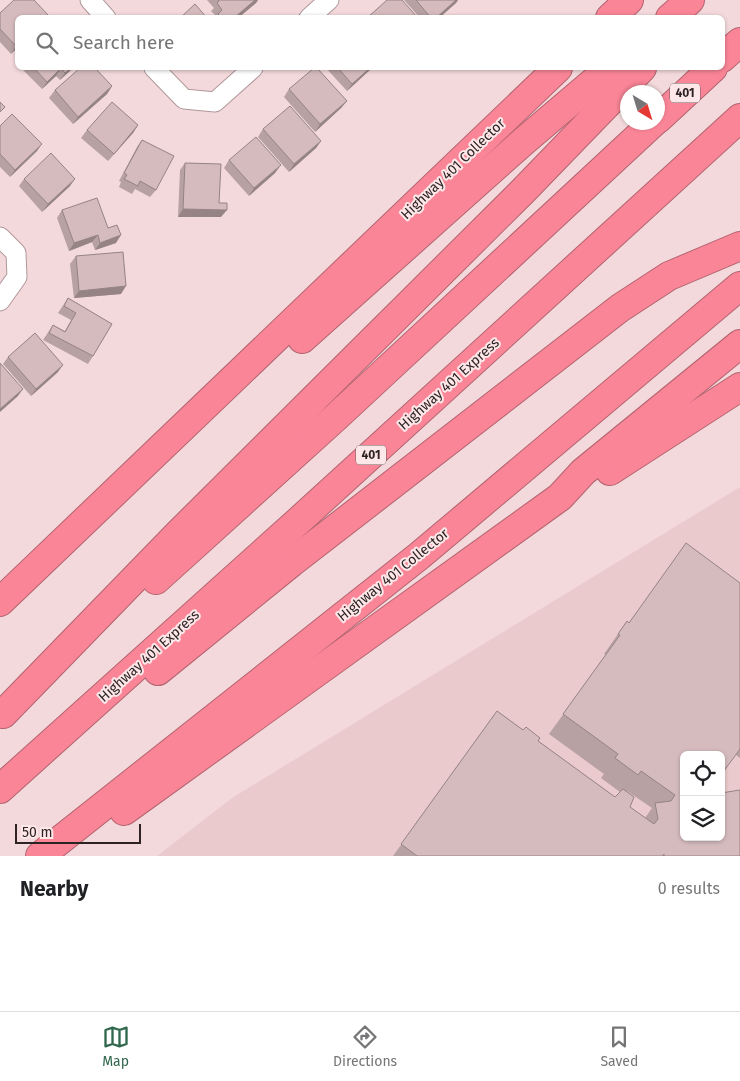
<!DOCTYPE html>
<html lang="en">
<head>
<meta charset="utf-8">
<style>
  :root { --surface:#fff; --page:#f6f6f6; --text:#202124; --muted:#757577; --line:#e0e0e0; --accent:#30674d }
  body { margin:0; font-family:"Fira Sans",sans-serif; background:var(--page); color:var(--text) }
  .controls { position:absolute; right:15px; bottom:15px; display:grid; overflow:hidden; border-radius:8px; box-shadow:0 1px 4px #0004 }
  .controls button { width:45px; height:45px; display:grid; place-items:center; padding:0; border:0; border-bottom:1px solid var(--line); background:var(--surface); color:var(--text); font:25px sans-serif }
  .compass { position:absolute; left:620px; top:85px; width:45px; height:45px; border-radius:50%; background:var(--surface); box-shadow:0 1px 4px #0004; rotate:142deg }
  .scale { position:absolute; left:15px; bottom:12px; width:126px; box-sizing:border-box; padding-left:5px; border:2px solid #2d2324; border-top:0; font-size:14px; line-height:18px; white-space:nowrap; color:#2d2324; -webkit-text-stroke:4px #fde7e9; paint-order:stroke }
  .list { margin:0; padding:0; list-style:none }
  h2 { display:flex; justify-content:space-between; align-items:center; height:65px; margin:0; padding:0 20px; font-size:21px }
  h2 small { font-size:16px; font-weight:400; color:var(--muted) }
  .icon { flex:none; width:28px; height:28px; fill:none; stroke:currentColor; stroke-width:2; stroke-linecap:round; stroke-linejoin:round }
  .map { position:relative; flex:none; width:740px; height:856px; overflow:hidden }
  .search { position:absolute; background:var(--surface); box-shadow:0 1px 4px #0004; left:15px; right:15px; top:15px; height:55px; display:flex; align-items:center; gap:12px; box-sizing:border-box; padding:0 18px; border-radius:8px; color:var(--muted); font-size:19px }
  .sheet { height:155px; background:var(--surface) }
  nav { display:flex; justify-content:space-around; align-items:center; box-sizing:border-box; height:70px; border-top:1px solid var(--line); background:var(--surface); font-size:14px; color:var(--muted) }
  nav a { display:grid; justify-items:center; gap:2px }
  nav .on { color:var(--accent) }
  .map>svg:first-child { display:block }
  .built { fill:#ebcacd; fill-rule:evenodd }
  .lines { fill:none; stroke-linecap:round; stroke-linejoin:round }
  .minor-casing { stroke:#b1989a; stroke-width:21 }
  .highway-casing { stroke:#b2636f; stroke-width:30 }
  .minor { stroke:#fff; stroke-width:19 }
  .highway { stroke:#fa8597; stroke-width:28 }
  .wall { fill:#b7a1a3; fill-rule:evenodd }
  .shaded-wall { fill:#958385 }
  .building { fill:#d5bbbe; stroke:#958385 }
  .labels { text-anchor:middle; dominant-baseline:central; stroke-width:4; stroke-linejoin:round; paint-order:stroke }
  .shield { fill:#fde7e9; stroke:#6b5e5f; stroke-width:1 }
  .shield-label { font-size:12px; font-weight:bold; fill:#2d2324 }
  .street-label { font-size:14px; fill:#2d2324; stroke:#fde7e9 }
</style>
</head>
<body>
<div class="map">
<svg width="740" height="856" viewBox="0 0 740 856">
  <rect width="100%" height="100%" fill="#f3d9db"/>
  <path class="built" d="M740 487V856H157L232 798ZM684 755H721V837H684Z"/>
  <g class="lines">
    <defs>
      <g id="minor">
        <path d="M90 0 106 18"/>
        <path d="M309 18 329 0"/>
        <path d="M154 68 184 99 215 102 253 68"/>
        <path d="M0 237 16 253 17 277 0 301"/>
      </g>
      <g id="highway">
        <path d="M610 18 629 0"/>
        <path d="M670 18 690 0"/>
        <path d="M722 58 740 42"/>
        <path d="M658 119 713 68"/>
        <path d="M302 339 524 141 610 68"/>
        <path d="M610 471 740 387"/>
        <path d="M156 580 335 418 654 122"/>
        <path d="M0 602 558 68"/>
        <path d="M158 671 291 563 620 308 669 276 740 246"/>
        <path d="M3 714 178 534 523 191 642 68"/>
        <path d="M0 789 304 516 740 118"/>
        <path d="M124 811 560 497 583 472 740 344"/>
        <path d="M40 856 419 556 740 286"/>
      </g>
    </defs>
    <use href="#minor" class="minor-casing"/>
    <use href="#highway" class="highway-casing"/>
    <use href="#minor" class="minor"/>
    <use href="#highway" class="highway"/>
  </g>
  <g class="wall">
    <path d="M207 0H258L256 3 238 18H215L216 16 211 11 214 8Z"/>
    <path d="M404 0H458L456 3 439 18H420Z"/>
    <path d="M0 13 18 47 11 54 0 42Z"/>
    <path d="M21 68H72L70 71 60 80 56 76 42 89Z"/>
    <path d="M326 68H372L347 91Z"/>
    <path d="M112 86 107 94 73 124 49 98 55 90Z"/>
    <path d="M289 89 347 101 341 108 315 132 284 97Z"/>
    <path d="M138 125 133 133 108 161 81 138 87 130Z"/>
    <path d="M0 126 37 151 10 177 0 167Z"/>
    <path d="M263 129 321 141 316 148 289 172 258 137Z"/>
    <path d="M142 140 156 190 150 197 135 189 132 194 119 187 121 182 119 181 137 147Z"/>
    <path d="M229 160 275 173 249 196 224 168Z"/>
    <path d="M185 163 219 203 221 217H178L180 170Z"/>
    <path d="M24 179 70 186 42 212 19 186Z"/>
    <path d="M62 210 108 228 116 243 95 250 92 242 69 251 57 218Z"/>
    <path d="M76 256 121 294 74 298 70 264Z"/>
    <path d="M68 298 112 324 93 356 88 364 43 340 53 325 65 331 71 320 58 313Z"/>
    <path d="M8 357 58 372 31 396 3 364Z"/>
    <path d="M740 583V758L736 755H721L684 837 740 856H393L497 711 615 797 620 792 601 778 604 774 549 734 606 655 604 654 627 621 629 623ZM626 791H627L652 808 645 818 630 807Z"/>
  </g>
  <g class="shaded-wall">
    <path d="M255 0H258L256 3 238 18H234Z"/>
    <path d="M456 0H458L456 3 439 18H436Z"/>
    <path d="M18 45V47L11 54 16 46Z"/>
    <path d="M61 68 56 76 42 89 47 82Z"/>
    <path d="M71 68H72L70 71 60 80 65 73Z"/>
    <path d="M370 68H372L347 91 352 84Z"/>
    <path d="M112 86 107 94 73 124 78 117Z"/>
    <path d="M347 101 341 108 315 132 320 124Z"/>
    <path d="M138 125 133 133 108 161 114 154Z"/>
    <path d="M321 141 316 148 289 172 294 164Z"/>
    <path d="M42 144 37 151 10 177 15 170Z"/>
    <path d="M281 165 275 173 249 196 254 188Z"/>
    <path d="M75 179 70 186 42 212 48 204Z"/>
    <path d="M183 209 227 210 221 217H178Z"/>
    <path d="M98 235 92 242 69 251 74 243Z"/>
    <path d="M121 235 116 243 95 250 100 243Z"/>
    <path d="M126 286 121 294 74 298 79 291Z"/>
    <path d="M63 365 58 372 31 396 36 389Z"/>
    <path d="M23 389 18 396 0 412V409Z"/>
  </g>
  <g class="building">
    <path d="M14 0H34L49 16 47 18H18V45L16 46 0 29V13Z"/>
    <path d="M218 0H255L234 18H222L218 14 222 10 217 3 219 1Z"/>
    <path d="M387 0H402L418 18H367Z"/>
    <path d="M416 0H456L436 18H431Z"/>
    <path d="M195 4 207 18H180Z"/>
    <path d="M34 68H71L65 73 61 68 47 82Z"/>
    <path d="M80 68H95L112 86 78 117 55 90Z"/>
    <path d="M314 68H317L347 101 320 124 289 89Z"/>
    <path d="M338 68H370L352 84Z"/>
    <path d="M0 102 5 107 0 112Z"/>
    <path d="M112 102 138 125 114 154 87 130Z"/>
    <path d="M290 106 321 141 294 164 263 129Z"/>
    <path d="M12 114 42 144 15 170 0 154V126Z"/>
    <path d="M256 137 281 165 254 188 229 160Z"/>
    <path d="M142 140 174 156 156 190 140 181 138 186 124 179 127 175 124 173Z"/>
    <path d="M51 153 75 179 48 204 24 179Z"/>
    <path d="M185 163 221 164 219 203H227V210L183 209Z"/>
    <path d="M97 198 108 228 117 225 121 235 100 243 98 235 74 243 62 210Z"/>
    <path d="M123 252 126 286 79 291 76 256Z"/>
    <path d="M68 298 112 324 93 356 49 333 53 325 65 332 76 313 64 306Z"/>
    <path d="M35 333 63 365 36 389 8 357Z"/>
    <path d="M0 363 23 389 0 409Z"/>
    <path d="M686 543 740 583V749L721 775V755H684V837H721V793L740 790V856H664V854L662 856H417L401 844 497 711 523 730 526 727 540 738 538 741 615 797 623 789 634 797 630 807 654 824 658 819 655 803 671 801 675 795 641 771 638 775 615 758 618 754 563 714 620 635 618 634 627 621 629 623Z"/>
  </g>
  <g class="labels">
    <g class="shield">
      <rect x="670" y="83.5" width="30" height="19" rx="4"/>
      <rect x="356" y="445.5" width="30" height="19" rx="4"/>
    </g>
    <g class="shield-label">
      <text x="685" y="93">401</text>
      <text x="371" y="455">401</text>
    </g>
    <g class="street-label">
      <text transform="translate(453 169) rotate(-44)">Highway 401 Collector</text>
      <text transform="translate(449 384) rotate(-42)">Highway 401 Express</text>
      <text transform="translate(393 575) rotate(-39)">Highway 401 Collector</text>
      <text transform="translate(149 656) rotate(-42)">Highway 401 Express</text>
    </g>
  </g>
</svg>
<div class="controls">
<button><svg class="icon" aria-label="locate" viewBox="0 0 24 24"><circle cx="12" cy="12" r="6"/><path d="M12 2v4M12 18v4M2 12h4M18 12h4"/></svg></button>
<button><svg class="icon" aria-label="layers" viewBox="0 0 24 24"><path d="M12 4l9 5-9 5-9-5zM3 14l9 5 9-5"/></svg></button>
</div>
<svg class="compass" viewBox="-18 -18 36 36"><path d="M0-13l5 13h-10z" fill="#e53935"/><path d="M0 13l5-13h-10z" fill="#757577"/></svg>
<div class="scale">50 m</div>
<div class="search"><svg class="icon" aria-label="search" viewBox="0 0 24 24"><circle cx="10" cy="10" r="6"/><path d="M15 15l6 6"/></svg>Search here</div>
</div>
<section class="sheet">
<h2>Nearby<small>0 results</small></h2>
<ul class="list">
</ul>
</section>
<nav>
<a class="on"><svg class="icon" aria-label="map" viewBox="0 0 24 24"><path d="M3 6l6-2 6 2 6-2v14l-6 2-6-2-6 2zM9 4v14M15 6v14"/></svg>Map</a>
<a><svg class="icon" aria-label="directions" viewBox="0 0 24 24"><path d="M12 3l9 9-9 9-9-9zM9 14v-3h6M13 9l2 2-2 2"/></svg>Directions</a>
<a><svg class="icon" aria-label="saved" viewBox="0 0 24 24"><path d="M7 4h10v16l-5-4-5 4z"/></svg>Saved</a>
</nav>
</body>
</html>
